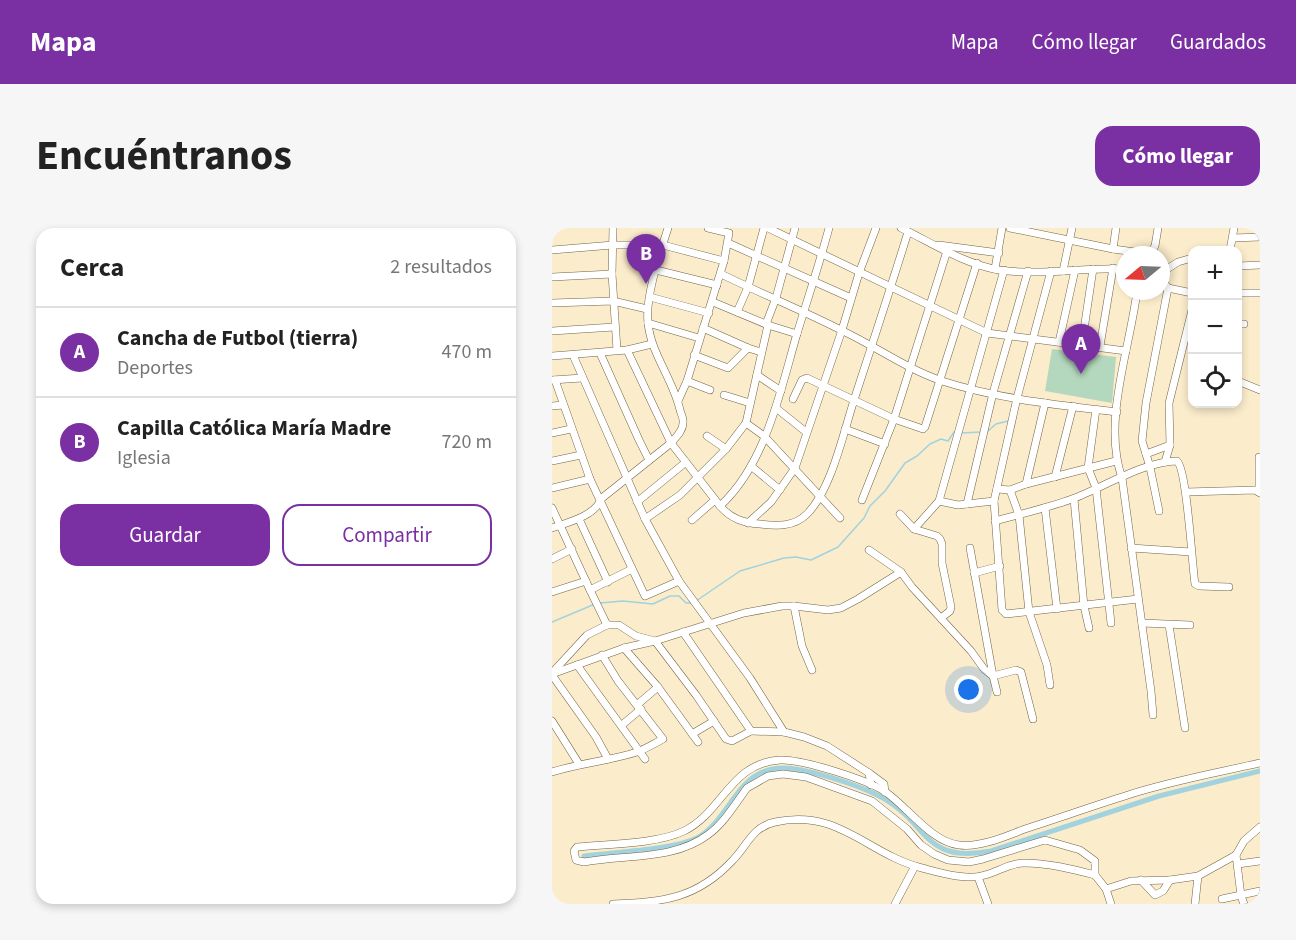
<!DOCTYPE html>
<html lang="es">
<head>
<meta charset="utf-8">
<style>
  :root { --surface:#fff; --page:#f6f6f6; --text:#222; --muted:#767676; --line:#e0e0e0; --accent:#7a2fa2 }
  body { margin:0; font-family:"Source Sans 3",sans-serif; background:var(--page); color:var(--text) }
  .controls { position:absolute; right:18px; top:18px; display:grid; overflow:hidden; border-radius:12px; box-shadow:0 3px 9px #0003 }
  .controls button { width:54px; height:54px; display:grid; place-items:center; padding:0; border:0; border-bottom:2px solid var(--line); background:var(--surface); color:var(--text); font:30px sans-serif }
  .compass { position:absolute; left:564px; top:18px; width:54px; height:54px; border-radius:50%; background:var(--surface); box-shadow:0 3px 9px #0003; rotate:251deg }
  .you { position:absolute; left:417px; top:462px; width:21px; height:21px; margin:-15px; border:4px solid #fff; border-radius:50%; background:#1a73e8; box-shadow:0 0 0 9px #1a73e833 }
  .badge { display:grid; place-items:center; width:39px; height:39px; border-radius:50%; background:var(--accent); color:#fff; font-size:20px; font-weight:700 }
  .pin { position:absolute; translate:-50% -50px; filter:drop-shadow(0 2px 3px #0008) }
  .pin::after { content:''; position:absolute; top:32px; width:21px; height:18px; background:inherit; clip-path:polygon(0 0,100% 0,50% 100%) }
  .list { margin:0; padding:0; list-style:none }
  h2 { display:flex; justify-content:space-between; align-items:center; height:78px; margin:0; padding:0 24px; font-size:26px }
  h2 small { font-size:20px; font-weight:400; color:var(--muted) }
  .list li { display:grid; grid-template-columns:39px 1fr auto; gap:18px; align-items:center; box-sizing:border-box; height:90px; padding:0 24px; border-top:2px solid var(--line) }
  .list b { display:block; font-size:22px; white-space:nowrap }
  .list p { margin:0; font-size:20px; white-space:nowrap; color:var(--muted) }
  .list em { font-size:20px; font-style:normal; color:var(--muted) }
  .actions { display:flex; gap:12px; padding:18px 24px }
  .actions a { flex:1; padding:14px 0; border:2px solid var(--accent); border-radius:18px; text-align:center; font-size:21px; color:var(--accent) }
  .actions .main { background:var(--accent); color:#fff }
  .icon { flex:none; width:33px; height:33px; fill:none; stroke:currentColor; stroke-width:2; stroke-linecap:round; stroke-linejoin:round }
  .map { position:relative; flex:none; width:708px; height:676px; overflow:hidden; border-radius:18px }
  header { display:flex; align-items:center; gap:36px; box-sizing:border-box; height:84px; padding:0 30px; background:var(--accent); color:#fff }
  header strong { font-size:28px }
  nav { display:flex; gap:33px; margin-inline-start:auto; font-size:21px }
  .intro { display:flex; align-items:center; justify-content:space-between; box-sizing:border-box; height:144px; padding:0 36px }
  h1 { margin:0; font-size:42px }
  .button { padding:15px 27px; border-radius:18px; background:var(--accent); color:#fff; font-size:21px; font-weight:700 }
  main { display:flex; gap:36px; padding:0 36px }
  aside { flex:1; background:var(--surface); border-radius:18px; box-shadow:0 3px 9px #0003 }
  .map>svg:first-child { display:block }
  .green { fill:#b4d8be }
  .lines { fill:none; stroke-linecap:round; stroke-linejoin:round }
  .stream { stroke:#a1d2dd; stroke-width:1.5 }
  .canal { stroke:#a1d2dd; stroke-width:5 }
  .minor-casing { stroke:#726447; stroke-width:8 }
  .minor { stroke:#fff; stroke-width:7 }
</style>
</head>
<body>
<header>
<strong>Mapa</strong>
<nav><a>Mapa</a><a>Cómo llegar</a><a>Guardados</a></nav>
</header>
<div class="intro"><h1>Encuéntranos</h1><a class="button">Cómo llegar</a></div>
<main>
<aside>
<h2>Cerca<small>2 resultados</small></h2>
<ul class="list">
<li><span class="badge">A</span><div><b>Cancha de Futbol (tierra)</b><p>Deportes</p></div><em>470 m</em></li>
<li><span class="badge">B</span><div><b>Capilla Católica María Madre</b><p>Iglesia</p></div><em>720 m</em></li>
</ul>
<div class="actions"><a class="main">Guardar</a><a>Compartir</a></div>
</aside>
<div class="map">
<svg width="708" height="676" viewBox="0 0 708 676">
  <rect width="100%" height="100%" fill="#fbeccb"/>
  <path class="green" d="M500 121 564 129 560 175 493 163Z"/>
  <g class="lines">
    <g class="stream">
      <path d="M436 203 444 196 456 193"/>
      <path d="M410 205 429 204"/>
      <path d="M144 373 188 343 232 330 244 329 259 332 286 319 312 290 318 278 333 263 353 235 365 228 378 216 389 211 396 213 402 204"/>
      <path d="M48 375 71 373 101 376 118 368H127L134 375H140"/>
      <path d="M0 394 43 376"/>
    </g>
    <path class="canal" d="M32 628C60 624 121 622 145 610 184 588 185 528 249 542 274 547 309 558 331 570 377 596 371 636 439 623L607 568 708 543"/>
    <defs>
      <g id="minor">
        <path d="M61 0 60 46 65 122"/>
        <path d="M156 0 177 5 172 33"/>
        <path d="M216 0 435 105 574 123"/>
        <path d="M277 0C267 37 255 73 244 109 228 165 213 237 168 278 179 291 192 295 208 296 225 298 242 299 255 286 280 261 292 202 303 169 321 114 339 59 356 4"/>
        <path d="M349 0C380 15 412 36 447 42 489 48 531 39 573 41"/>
        <path d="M458 0 561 21 598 26"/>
        <path d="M681 10 708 9"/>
        <path d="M176 15 299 70"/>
        <path d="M387 17 447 25"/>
        <path d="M561 21 564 0"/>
        <path d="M0 22 61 17H111L172 33 135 153 126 173"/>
        <path d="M678 22 682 0"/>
        <path d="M597 27 603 18 606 0"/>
        <path d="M686 38 708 37"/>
        <path d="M443 41 450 0"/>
        <path d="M104 42 165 57"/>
        <path d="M499 43 465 170 442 273 450 382 454 386 586 371"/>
        <path d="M511 43 520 0"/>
        <path d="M609 45 626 34 640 30"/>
        <path d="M169 46C210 66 252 83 293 104 326 120 355 141 390 153 446 171 506 177 565 184"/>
        <path d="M0 49 60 46"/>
        <path d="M609 51 616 60 640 65"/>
        <path d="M585 63C578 121 550 193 570 250L599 463 601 487"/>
        <path d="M686 65H708"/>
        <path d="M98 69 157 85"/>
        <path d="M161 74 216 97 245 106"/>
        <path d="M0 75 61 73 95 81"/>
        <path d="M185 84 196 59 212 0"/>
        <path d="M96 95 147 110"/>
        <path d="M214 96 224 70 243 0"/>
        <path d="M686 96H692"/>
        <path d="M151 100 196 120 209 124"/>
        <path d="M0 103 62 99"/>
        <path d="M507 114 523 42"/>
        <path d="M530 115 541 41"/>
        <path d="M548 118 561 40"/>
        <path d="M75 122 119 215 168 278"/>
        <path d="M48 125 87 212 97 232"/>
        <path d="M21 127 93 291 127 353 198 450 232 504"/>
        <path d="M142 127 176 140 196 120"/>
        <path d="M0 128 75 122 100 116"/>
        <path d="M205 147 229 163"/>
        <path d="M0 152 30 150"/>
        <path d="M3 152 38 251 93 368 127 353"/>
        <path d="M135 153 158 162"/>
        <path d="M686 153 708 162"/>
        <path d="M172 167 198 175"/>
        <path d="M241 171 250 152 255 150 342 191 371 201 373 199 425 35"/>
        <path d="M0 178 11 177"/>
        <path d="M224 180 254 204"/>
        <path d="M544 181 536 240 544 260 559 395"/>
        <path d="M194 195 212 208 288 290"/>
        <path d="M293 201 333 216"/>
        <path d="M0 205 19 201"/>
        <path d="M155 208 174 221"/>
        <path d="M594 226 618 217"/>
        <path d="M707 229V264"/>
        <path d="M0 233 29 227"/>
        <path d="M613 234 618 217 617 175 640 82"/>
        <path d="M199 238 228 262"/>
        <path d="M503 249 521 178"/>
        <path d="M474 256 493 175"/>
        <path d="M0 260 38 251"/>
        <path d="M445 261 458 262 474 256 564 233"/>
        <path d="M458 262 467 287 477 384 495 437 498 457"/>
        <path d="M634 264 703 262 708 265"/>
        <path d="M522 271 532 378 537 400"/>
        <path d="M310 272 342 191 395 23"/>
        <path d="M387 273 452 42"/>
        <path d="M85 274 134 234"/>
        <path d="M415 276 441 165 476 43"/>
        <path d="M0 280 38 362 80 341"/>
        <path d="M493 280 505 381"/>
        <path d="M607 283 598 239 590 213 594 175 616 60"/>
        <path d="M348 286 362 301 385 308 388 311 390 316V335L399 379 398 383 389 390"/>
        <path d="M27 291 56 354"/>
        <path d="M93 291 128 267 174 221 194 195 216 97"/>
        <path d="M140 292 163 272"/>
        <path d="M443 293C469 286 495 280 520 271 550 260 593 233 625 233 635 241 640 337 643 356L647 358 677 359"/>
        <path d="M196 295 219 274 243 240 290 102 307 45 324 0"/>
        <path d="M0 300C17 294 43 288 50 270L119 215C124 209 131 203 131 195 132 191 129 186 128 182 121 151 99 126 96 95 93 69 108 25 116 0"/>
        <path d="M362 301 387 273 406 277 442 273"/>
        <path d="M418 320 441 448 464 442 469 444 481 491"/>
        <path d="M579 320 639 324"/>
        <path d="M317 322 349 344 360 359 419 423 432 441 441 448 445 464"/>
        <path d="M0 331 20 321"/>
        <path d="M422 345 448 338"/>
        <path d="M38 362 55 397"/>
        <path d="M0 364 34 353"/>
        <path d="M242 378 250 418 260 442"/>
        <path d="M590 395 638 397"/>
        <path d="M617 397 633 500"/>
        <path d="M131 404 199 503 232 504 252 509 275 518 317 545 319 557"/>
        <path d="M72 420 106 459 146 514"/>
        <path d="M25 437 93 531"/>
        <path d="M0 445 35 407 55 397H67L84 408 103 413 144 467 174 511 180 513 199 503"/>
        <path d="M0 446 72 420 103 413 192 385 230 378H242L276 382 289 380 306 371 349 344"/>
        <path d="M0 447 44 509 56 531"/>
        <path d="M86 476 106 459"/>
        <path d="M0 493 27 536"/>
        <path d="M70 497 89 481"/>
        <path d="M140 506 162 493"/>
        <path d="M0 544C28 535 57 533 85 524 94 521 103 515 111 511L66 453 50 427"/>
        <path d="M317 545 332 556 333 564"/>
        <path d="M684 627 689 668 692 676"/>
        <path d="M686 636 708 633"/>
        <path d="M543 647 554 661 559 676"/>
        <path d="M426 649 436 676"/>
        <path d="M589 652 603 667 611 663 618 652"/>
        <path d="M554 661 579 653 618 652 646 648 684 627 692 613 708 599"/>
        <path d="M670 671 708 663"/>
        <path d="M61 676C111 674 145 671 181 632 195 618 200 599 223 594 287 580 315 626 370 640 389 645 415 653 433 647 446 644 457 635 472 635 496 635 520 641 543 647V633L528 622 493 612 431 631 417 634 396 632 382 626 369 617 355 601 320 573 254 549 231 546 216 548 195 560C184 575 172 595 157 606 122 633 73 626 32 634L24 632 22 623 25 619C56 616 105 616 132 603 171 584 178 535 228 532 250 531 317 552 335 565 357 581 380 614 407 617 428 620 454 608 473 601 507 590 541 578 576 567 619 553 664 545 708 535"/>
        <path d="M343 676 363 638"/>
        <path d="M643 676 646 648"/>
      </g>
    </defs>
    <use href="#minor" class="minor-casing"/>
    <use href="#minor" class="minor"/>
  </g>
</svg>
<div class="controls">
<button>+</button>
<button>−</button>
<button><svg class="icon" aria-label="locate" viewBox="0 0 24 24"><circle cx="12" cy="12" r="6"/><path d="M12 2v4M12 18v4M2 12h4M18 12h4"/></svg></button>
</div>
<svg class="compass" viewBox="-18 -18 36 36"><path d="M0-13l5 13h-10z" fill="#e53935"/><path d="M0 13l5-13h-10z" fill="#767676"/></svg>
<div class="you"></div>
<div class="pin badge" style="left:529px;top:146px">A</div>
<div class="pin badge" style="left:94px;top:56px">B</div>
</div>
</main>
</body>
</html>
